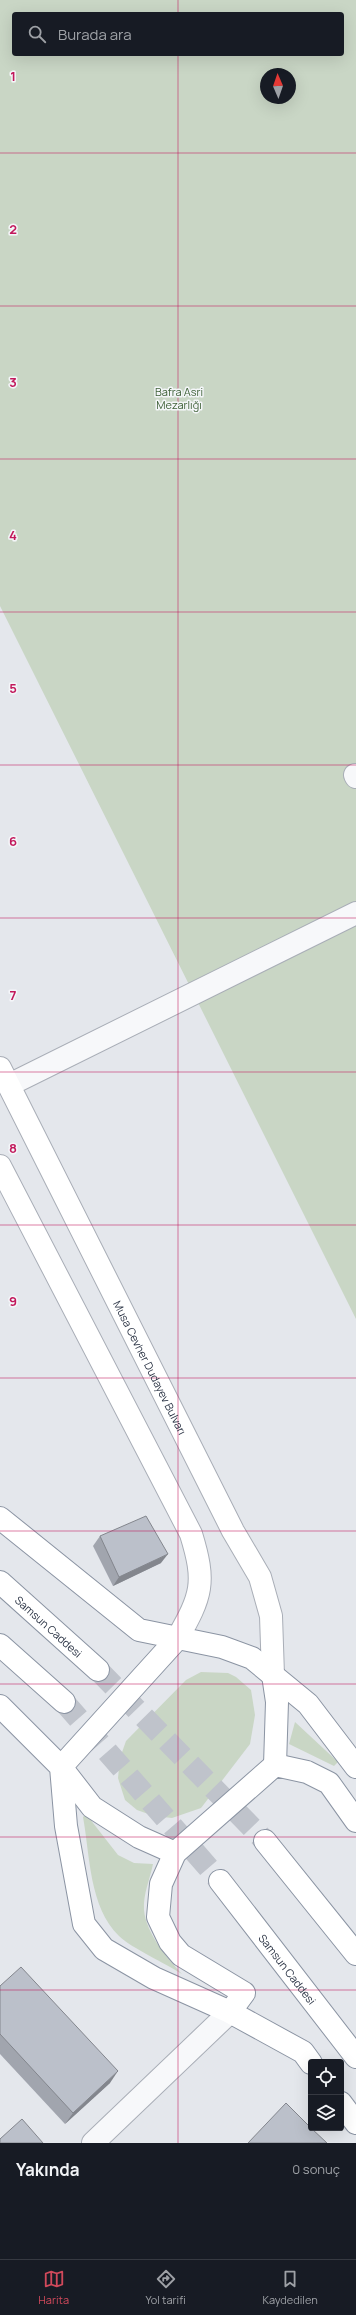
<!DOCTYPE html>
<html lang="tr">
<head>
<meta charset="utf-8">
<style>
  :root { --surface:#171b24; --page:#242831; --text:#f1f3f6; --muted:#9ea1a6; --line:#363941; --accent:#d1495b }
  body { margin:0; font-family:Manrope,sans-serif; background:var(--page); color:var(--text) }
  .controls { position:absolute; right:12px; bottom:12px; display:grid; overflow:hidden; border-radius:4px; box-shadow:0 4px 16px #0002 }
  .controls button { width:36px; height:36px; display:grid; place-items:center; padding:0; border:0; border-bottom:1px solid var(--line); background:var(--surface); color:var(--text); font:20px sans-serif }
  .compass { position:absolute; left:260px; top:68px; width:36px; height:36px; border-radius:50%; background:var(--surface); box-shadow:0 4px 16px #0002; rotate:358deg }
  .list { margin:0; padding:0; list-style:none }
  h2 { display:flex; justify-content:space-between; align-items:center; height:52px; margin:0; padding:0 16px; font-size:17px }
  h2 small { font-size:13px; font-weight:400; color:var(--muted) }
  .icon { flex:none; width:22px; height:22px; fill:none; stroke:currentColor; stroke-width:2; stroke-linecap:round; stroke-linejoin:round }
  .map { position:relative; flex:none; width:356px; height:2143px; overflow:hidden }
  .search { position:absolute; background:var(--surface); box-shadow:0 4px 16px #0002; left:12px; right:12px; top:12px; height:44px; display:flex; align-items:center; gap:10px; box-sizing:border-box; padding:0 14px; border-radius:4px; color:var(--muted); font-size:15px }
  .sheet { height:116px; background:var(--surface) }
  nav { display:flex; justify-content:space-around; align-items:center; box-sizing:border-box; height:56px; border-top:1px solid var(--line); background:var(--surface); font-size:11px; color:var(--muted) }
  nav a { display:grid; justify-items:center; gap:2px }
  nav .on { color:var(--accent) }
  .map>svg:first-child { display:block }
  .green { fill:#c9d6c5; fill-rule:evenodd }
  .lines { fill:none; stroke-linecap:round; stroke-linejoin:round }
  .highway-tunnel { stroke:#bfc3cb; stroke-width:22; stroke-dasharray:22 11; stroke-linecap:butt }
  .street-casing { stroke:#a9aeb7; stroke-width:24 }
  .secondary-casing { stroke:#a9aeb7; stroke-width:24 }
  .highway-casing { stroke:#8b94a3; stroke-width:24 }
  .street { stroke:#f7f8fa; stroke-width:22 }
  .secondary { stroke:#fff; stroke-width:22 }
  .highway { stroke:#fff; stroke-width:22 }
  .wall { fill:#a1a5ae }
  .shaded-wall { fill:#83868d }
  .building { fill:#bbc0ca; stroke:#83868d }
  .grid { fill:none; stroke:#c2185b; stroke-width:1; stroke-opacity:0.55 }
  .labels { text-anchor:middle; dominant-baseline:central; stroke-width:3; stroke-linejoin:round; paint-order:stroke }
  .park-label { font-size:11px; fill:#3f6138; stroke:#f4f6f9 }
  .street-label { font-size:11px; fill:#2b3445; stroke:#f4f6f9 }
  .grid-label { font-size:13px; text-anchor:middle; font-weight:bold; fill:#c2185b; stroke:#f4f6f9; stroke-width:3; stroke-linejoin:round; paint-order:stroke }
</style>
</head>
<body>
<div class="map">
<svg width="356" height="2143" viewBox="0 0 356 2143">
  <rect width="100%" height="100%" fill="#e4e7ec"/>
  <g class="green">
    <path d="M0 0H356V1319L0 606ZM14 14H342V54H14ZM266 74H290V98H266Z"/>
    <path d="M201 1672 228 1673 236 1677 251 1690 255 1715 250 1744 201 1808 172 1818 154 1816 137 1810 125 1800 118 1778 120 1758 126 1741 186 1680Z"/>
    <path d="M295 1722 338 1762 334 1766 289 1744Z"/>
    <path d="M86 1814 118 1855 134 1863 153 1864C150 1879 143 1894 144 1910 146 1933 167 1958 182 1974 165 1963 133 1949 119 1936 89 1907 90 1855 83 1817Z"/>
  </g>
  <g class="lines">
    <g class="highway-tunnel">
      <path d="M98 1670 265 1841"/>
      <path d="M64 1702 220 1881"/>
    </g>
    <defs>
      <g id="street">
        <path d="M355 775 356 777"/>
        <path d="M9 1085 356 913"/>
        <path d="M93 2143 230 2012"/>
      </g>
      <g id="secondary">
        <path id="s1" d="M0 1068 233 1531 260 1577 271 1616 273 1675"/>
        <path d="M0 1166 191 1534C206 1583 202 1595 177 1639"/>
      </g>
      <g id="highway">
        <path d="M0 1518 139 1630 222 1647 252 1658 308 1704 356 1767"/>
        <path id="s2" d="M0 1582 98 1670"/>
        <path d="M0 1645 64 1702"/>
        <path d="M273 1675 277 1702 275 1765"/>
        <path d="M0 1706 61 1767 66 1826 84 1924 104 1949 154 1978 230 2012 303 2052 311 2063"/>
        <path d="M265 1841 356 1954"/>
        <path d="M175 1853 139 1837 92 1807 61 1767 177 1639"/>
        <path id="s3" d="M220 1881 356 2057"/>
        <path d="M230 2012 244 1993 181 1955 170 1942 158 1917 161 1884 175 1853 275 1765 307 1772 329 1783 356 1821"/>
        <path d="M341 2103 356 2123"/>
      </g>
    </defs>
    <use href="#street" class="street-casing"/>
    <use href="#secondary" class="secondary-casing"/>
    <use href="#highway" class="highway-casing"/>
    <use href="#street" class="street"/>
    <use href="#secondary" class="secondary"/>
    <use href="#highway" class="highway"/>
  </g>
  <g class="wall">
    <path d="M100 1536 161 1563 113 1586 93 1546Z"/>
    <path d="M0 1986 110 2083 65 2124 0 2054Z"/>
  </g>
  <g class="shaded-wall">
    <path d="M168 1554 161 1563 113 1586 119 1577Z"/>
    <path d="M118 2071 110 2083 65 2124 73 2113Z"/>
  </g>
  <g class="building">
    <path d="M146 1516 168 1554 119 1577 100 1536Z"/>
    <path d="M21 1967 118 2071 73 2113 0 2034V1986Z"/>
    <path d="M286 2103 311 2128 327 2143H248Z"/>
    <path d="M22 2119 43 2143H0V2139Z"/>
  </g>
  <path class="grid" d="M178 0V14M178 54V2143M0 153H356M0 306H356M0 459H356M0 612H356M0 765H356M0 918H356M0 1072H356M0 1225H356M0 1378H356M0 1531H356M0 1684H356M0 1837H356M0 1990H356"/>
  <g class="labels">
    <g class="park-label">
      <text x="179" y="391">Bafra Asri<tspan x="179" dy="13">Mezarlığı</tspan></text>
    </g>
    <g class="street-label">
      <text stroke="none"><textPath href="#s1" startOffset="335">Musa Cevher Dudayev Bulvarı</textPath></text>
      <text stroke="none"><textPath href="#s2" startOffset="66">Samsun Caddesi</textPath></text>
      <text stroke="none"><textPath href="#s3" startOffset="111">Samsun Caddesi</textPath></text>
    </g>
  </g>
  <g class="grid-label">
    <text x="13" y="81">1</text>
    <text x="13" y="234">2</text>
    <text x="13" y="387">3</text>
    <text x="13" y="540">4</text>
    <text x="13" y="693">5</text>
    <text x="13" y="846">6</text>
    <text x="13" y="1000">7</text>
    <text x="13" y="1153">8</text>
    <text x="13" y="1306">9</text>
  </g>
</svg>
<div class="controls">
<button><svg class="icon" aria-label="locate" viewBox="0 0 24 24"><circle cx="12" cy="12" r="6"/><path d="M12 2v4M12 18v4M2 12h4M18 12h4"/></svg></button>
<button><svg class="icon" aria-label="layers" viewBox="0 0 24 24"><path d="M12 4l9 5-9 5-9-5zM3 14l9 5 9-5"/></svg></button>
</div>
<svg class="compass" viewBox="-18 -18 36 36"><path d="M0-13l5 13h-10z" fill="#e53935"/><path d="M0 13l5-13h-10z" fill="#9ea1a6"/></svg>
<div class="search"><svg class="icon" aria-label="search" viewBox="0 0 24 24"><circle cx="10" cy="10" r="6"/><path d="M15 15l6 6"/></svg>Burada ara</div>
</div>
<section class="sheet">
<h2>Yakında<small>0 sonuç</small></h2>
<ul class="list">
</ul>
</section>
<nav>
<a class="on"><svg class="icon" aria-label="map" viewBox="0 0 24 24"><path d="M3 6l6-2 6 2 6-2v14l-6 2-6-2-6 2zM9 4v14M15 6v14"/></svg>Harita</a>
<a><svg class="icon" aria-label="directions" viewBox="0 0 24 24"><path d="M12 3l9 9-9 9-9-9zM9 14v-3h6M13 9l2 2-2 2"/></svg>Yol tarifi</a>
<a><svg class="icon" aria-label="saved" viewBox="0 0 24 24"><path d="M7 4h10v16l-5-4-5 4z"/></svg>Kaydedilen</a>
</nav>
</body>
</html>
